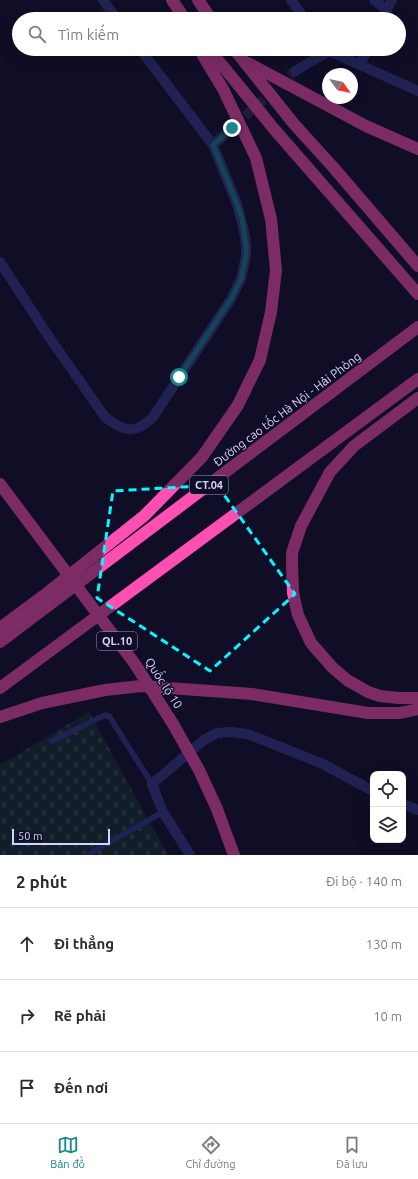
<!DOCTYPE html>
<html lang="vi">
<head>
<meta charset="utf-8">
<style>
  :root { --surface:#fff; --page:#f7f7f7; --text:#2b2b33; --muted:#7c7c81; --line:#e1e1e2; --accent:#18888f }
  body { margin:0; font-family:Ubuntu,sans-serif; background:var(--page); color:var(--text) }
  .controls { position:absolute; right:12px; bottom:12px; display:grid; overflow:hidden; border-radius:8px; box-shadow:0 4px 16px #0002 }
  .controls button { width:36px; height:36px; display:grid; place-items:center; padding:0; border:0; border-bottom:1px solid var(--line); background:var(--surface); color:var(--text); font:20px sans-serif }
  .compass { position:absolute; left:322px; top:68px; width:36px; height:36px; border-radius:50%; background:var(--surface); box-shadow:0 4px 16px #0002; rotate:123deg }
  .scale { position:absolute; left:12px; bottom:10px; width:98px; box-sizing:border-box; padding-left:4px; border:2px solid #d5d4ff; border-top:0; font-size:11px; line-height:14px; white-space:nowrap; color:#d5d4ff; -webkit-text-stroke:3px #100e27; paint-order:stroke }
  .stop { position:absolute; width:12px; height:12px; margin:-9px; border:3px solid #18888f; border-radius:50%; background:#fff }
  .stop.end { background:#18888f; border-color:#fff; box-shadow:0 1px 4px #0008 }
  .list { margin:0; padding:0; list-style:none }
  h2 { display:flex; justify-content:space-between; align-items:center; height:52px; margin:0; padding:0 16px; font-size:17px }
  h2 small { font-size:13px; font-weight:400; color:var(--muted) }
  .list li { display:grid; grid-template-columns:26px 1fr auto; gap:12px; align-items:center; box-sizing:border-box; height:72px; padding:0 16px; border-top:1px solid var(--line) }
  .list b { display:block; font-size:15px; white-space:nowrap }
  .list em { font-size:13px; font-style:normal; color:var(--muted) }
  .icon { flex:none; width:22px; height:22px; fill:none; stroke:currentColor; stroke-width:2; stroke-linecap:round; stroke-linejoin:round }
  .map { position:relative; flex:none; width:418px; height:855px; overflow:hidden }
  .search { position:absolute; background:var(--surface); box-shadow:0 4px 16px #0002; left:12px; right:12px; top:12px; height:44px; display:flex; align-items:center; gap:10px; box-sizing:border-box; padding:0 14px; border-radius:22px; color:var(--muted); font-size:15px }
  .sheet { height:268px; background:var(--surface) }
  nav { display:flex; justify-content:space-around; align-items:center; box-sizing:border-box; height:56px; border-top:1px solid var(--line); background:var(--surface); font-size:11px; color:var(--muted) }
  nav a { display:grid; justify-items:center; gap:2px }
  nav .on { color:var(--accent) }
  .map>svg:first-child { display:block }
  .cemetery { fill:url(#cemetery-stones) }
  .lines { fill:none; stroke-linecap:round; stroke-linejoin:round }
  .street-tunnel { stroke:#2e2c47; stroke-width:10; stroke-dasharray:10 5; stroke-linecap:butt }
  .lane { stroke:#363a89; stroke-width:5.5 }
  .street { stroke:#363a89; stroke-width:10 }
  .highway { stroke:#ff4fb2; stroke-width:12 }
  .highway-bridge { stroke:#ff4fb2; stroke-width:12 }
  .route { stroke:#18888f; stroke-width:5 }
  .marked { fill:none; stroke:#00faff; stroke-width:3; stroke-dasharray:8 5; stroke-linejoin:round }
  .labels { text-anchor:middle; dominant-baseline:central; stroke-width:3; stroke-linejoin:round; paint-order:stroke }
  .shield { fill:#100e27; stroke:#9a99be; stroke-width:1 }
  .shield-label { font-size:11px; font-weight:bold; fill:#d5d4ff }
  .street-label { font-size:12px; fill:#d5d4ff; stroke:#100e27 }
</style>
</head>
<body>
<div class="map">
<svg width="418" height="855" viewBox="0 0 418 855">
  <defs>
    <pattern id="cemetery-stones" width="16" height="16" patternUnits="userSpaceOnUse"><rect width="16" height="16" fill="#11312e"/><path d="M2 7V4a2 2 0 0 1 4 0v3zM10 15v-3a2 2 0 0 1 4 0v3z" fill="#334e4d"/></pattern>
  </defs>
  <rect width="100%" height="100%" fill="#100e27"/>
  <path class="cemetery" d="M89 712 168 855H0V765Z"/>
  <g class="lines">
    <path class="street-tunnel" d="M234 126 295 71"/>
    <g class="lane">
      <path d="M52 741 105 715 109 716 152 784"/>
      <path d="M87 855 163 812"/>
    </g>
    <g class="street">
      <path d="M103 0 117 19"/>
      <path d="M291 0 305 19"/>
      <path d="M374 0 387 10"/>
      <path d="M382 19 392 0"/>
      <path d="M360 64 368 49"/>
      <path d="M295 71 329 51 418 91"/>
      <path d="M213 145 232 128"/>
      <path d="M0 262 49 337 105 417C124 432 135 435 153 417L231 299 241 279 246 256V245L244 231 237 204 213 145 140 49"/>
      <path d="M403 804 418 810"/>
      <path d="M190 855 163 812 152 784 204 740 217 733 231 732 247 734 263 740 323 764 373 791"/>
    </g>
    <g class="highway">
      <path d="M172 0 185 19"/>
      <path d="M198 0 211 19"/>
      <path d="M209 49 274 129 418 294"/>
      <path d="M234 49 294 124 333 167 418 266"/>
      <path d="M248 63 366 126 418 149"/>
      <path d="M418 398 354 446 330 472 301 526 292 553V565L293 593 298 615 311 643 332 667 347 680 368 692 380 696 399 698H418"/>
      <path d="M0 628 47 593 144 516 202 457 238 405 260 360 271 312 276 270 271 219 256 158 223 89 199 49"/>
      <path d="M0 642 418 327"/>
      <path d="M0 688 418 379"/>
      <path d="M0 717 42 703 105 690 141 686 252 694 368 713H400L418 709"/>
      <path d="M217 809 234 855"/>
    </g>
    <path class="highway-bridge" d="M0 484 135 664 173 724 199 770 217 809"/>
  </g>
  <g class="lines">
    <path class="route" d="M179 377 231 299 241 279 246 256V245L242 219 237 204 213 145 232 128"/>
  </g>
  <path d="M0 0H418V855H0ZM217 485 295 594 210 671 97 598 113 491Z" fill="#100e27" fill-opacity=".55" fill-rule="evenodd"/>
  <path class="marked" d="M217 485 295 594 210 671 97 598 113 491Z"/>
  <g class="labels">
    <g class="shield">
      <rect x="190" y="476" width="38" height="18" rx="3"/>
      <rect x="97" y="632" width="40" height="18" rx="3"/>
    </g>
    <g class="shield-label">
      <text x="209" y="485">CT.04</text>
      <text x="117" y="641">QL.10</text>
    </g>
    <g class="street-label">
      <text transform="translate(287 409) rotate(-37)">Đường cao tốc Hà Nội - Hải Phòng</text>
      <text transform="translate(164 683) rotate(57)">Quốc lộ 10</text>
    </g>
  </g>
</svg>
<div class="controls">
<button><svg class="icon" aria-label="locate" viewBox="0 0 24 24"><circle cx="12" cy="12" r="6"/><path d="M12 2v4M12 18v4M2 12h4M18 12h4"/></svg></button>
<button><svg class="icon" aria-label="layers" viewBox="0 0 24 24"><path d="M12 4l9 5-9 5-9-5zM3 14l9 5 9-5"/></svg></button>
</div>
<svg class="compass" viewBox="-18 -18 36 36"><path d="M0-13l5 13h-10z" fill="#e53935"/><path d="M0 13l5-13h-10z" fill="#7c7c81"/></svg>
<div class="scale">50 m</div>
<div class="stop" style="left:179px;top:377px"></div>
<div class="stop end" style="left:232px;top:128px"></div>
<div class="search"><svg class="icon" aria-label="search" viewBox="0 0 24 24"><circle cx="10" cy="10" r="6"/><path d="M15 15l6 6"/></svg>Tìm kiếm</div>
</div>
<section class="sheet">
<h2>2 phút<small>Đi bộ · 140 m</small></h2>
<ul class="list">
<li><svg class="icon" aria-label="ahead" viewBox="0 0 24 24"><path d="M12 20V5M6 11l6-6 6 6"/></svg><div><b>Đi thẳng</b></div><em>130 m</em></li>
<li><svg class="icon" aria-label="right" viewBox="0 0 24 24"><path d="M7 20v-9h11M14 6l5 5-5 5"/></svg><div><b>Rẽ phải</b></div><em>10 m</em></li>
<li><svg class="icon" aria-label="arrive" viewBox="0 0 24 24"><path d="M6 21V4h12l-3 4 3 4H6"/></svg><div><b>Đến nơi</b></div></li>
</ul>
</section>
<nav>
<a class="on"><svg class="icon" aria-label="map" viewBox="0 0 24 24"><path d="M3 6l6-2 6 2 6-2v14l-6 2-6-2-6 2zM9 4v14M15 6v14"/></svg>Bản đồ</a>
<a><svg class="icon" aria-label="directions" viewBox="0 0 24 24"><path d="M12 3l9 9-9 9-9-9zM9 14v-3h6M13 9l2 2-2 2"/></svg>Chỉ đường</a>
<a><svg class="icon" aria-label="saved" viewBox="0 0 24 24"><path d="M7 4h10v16l-5-4-5 4z"/></svg>Đã lưu</a>
</nav>
</body>
</html>
